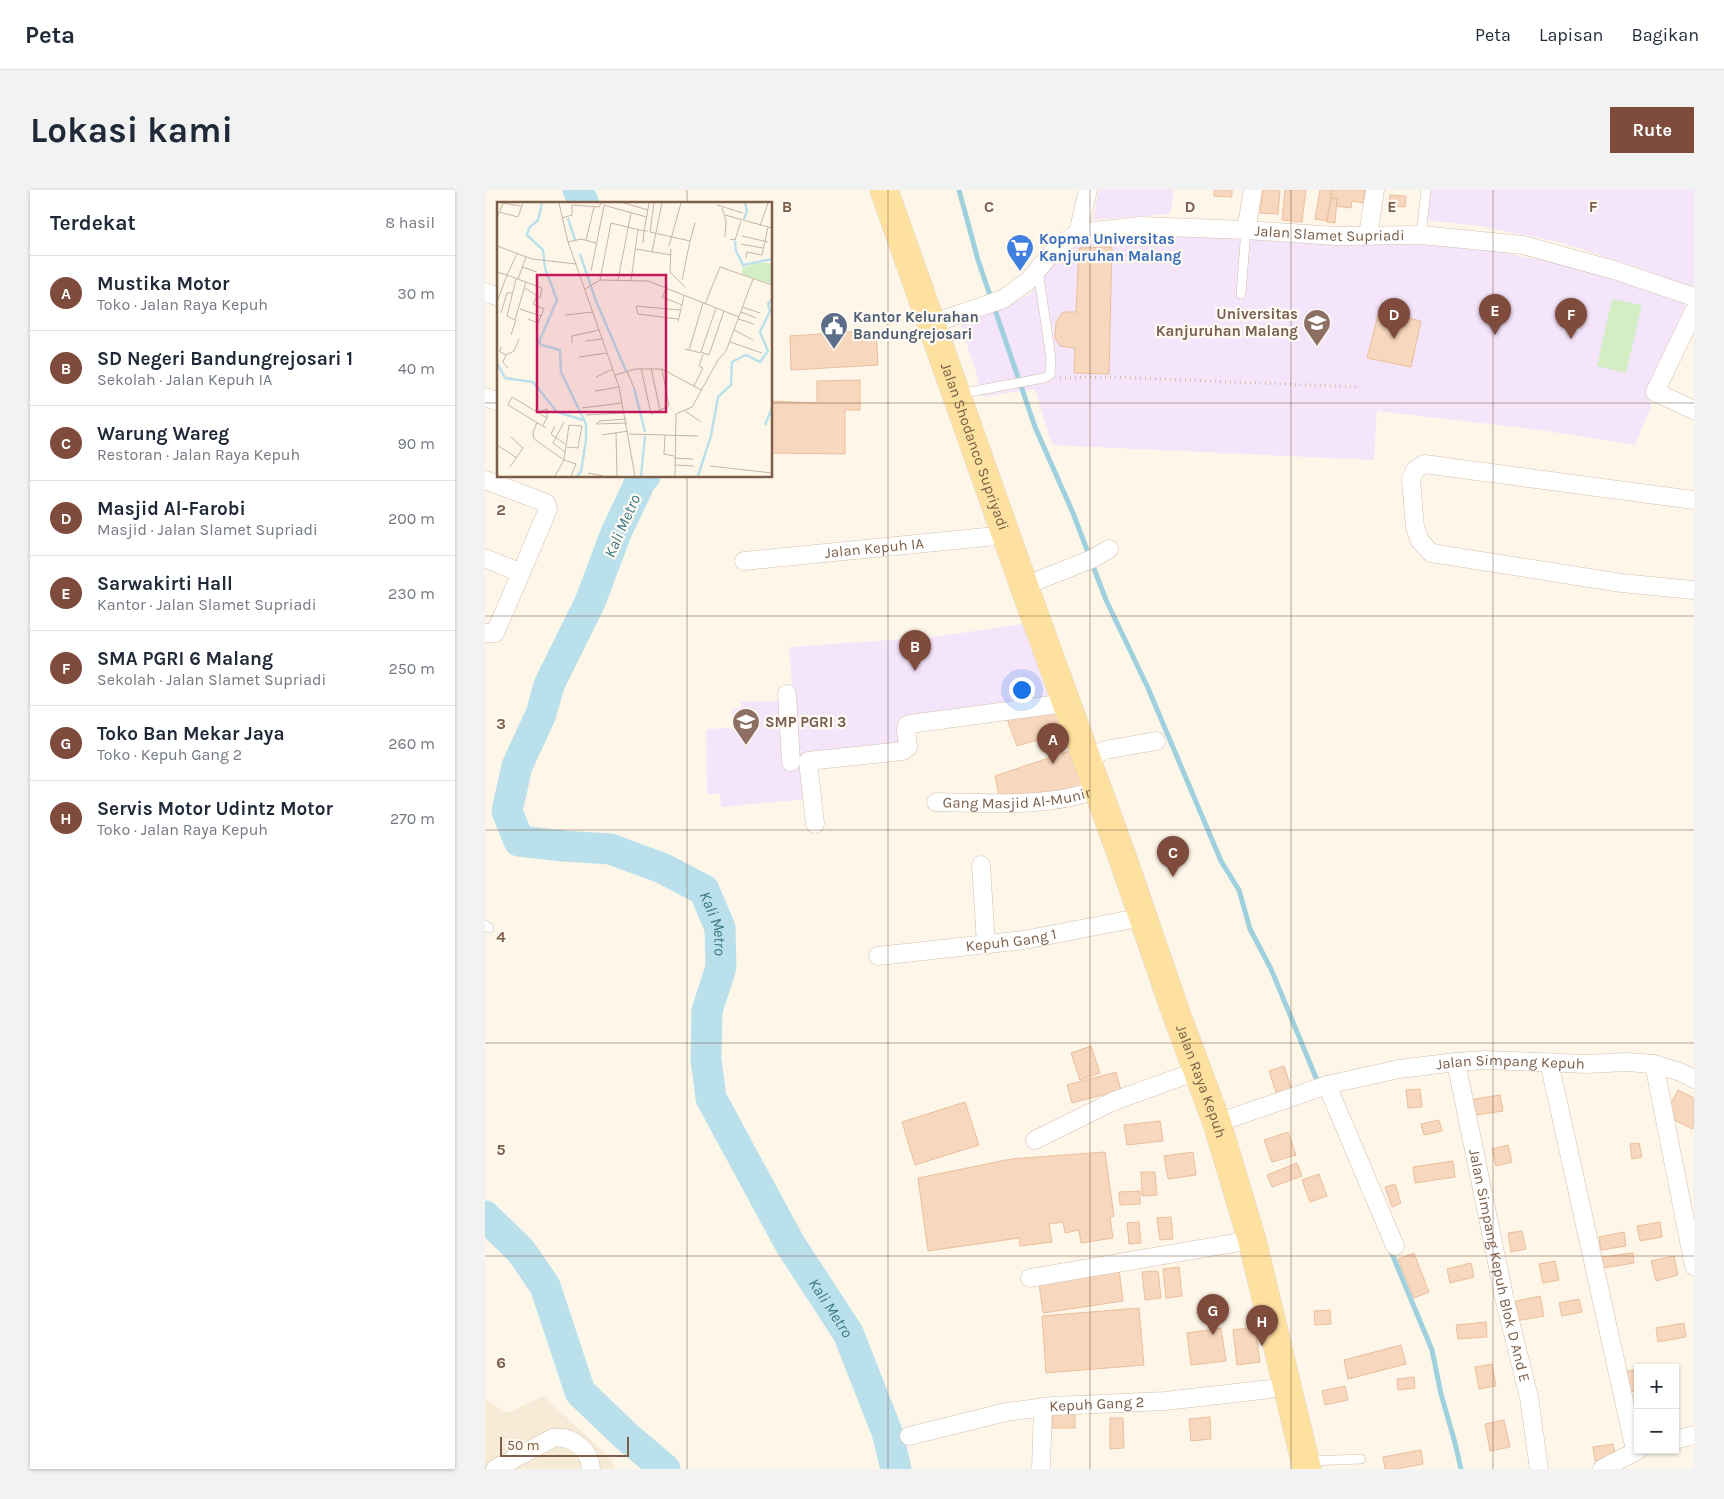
<!DOCTYPE html>
<html lang="id">
<head>
<meta charset="utf-8">
<style>
  :root { --surface:#fff; --page:#f2f2f3; --text:#1f2937; --muted:#747a83; --line:#e0e1e3; --accent:#7e4b3c }
  body { margin:0; font-family:Karla,sans-serif; background:var(--page); color:var(--text) }
  .controls { position:absolute; right:15px; bottom:15px; display:grid; overflow:hidden; border-radius:0px; box-shadow:0 1px 4px #0004 }
  .controls button { width:45px; height:45px; display:grid; place-items:center; padding:0; border:0; border-bottom:1px solid var(--line); background:var(--surface); color:var(--text); font:25px sans-serif }
  .scale { position:absolute; left:15px; bottom:12px; width:129px; box-sizing:border-box; padding-left:5px; border:2px solid #7c5e49; border-top:0; font-size:14px; line-height:18px; white-space:nowrap; color:#7c5e49; -webkit-text-stroke:4px #fffaf1; paint-order:stroke }
  .you { position:absolute; left:536px; top:499px; width:18px; height:18px; margin:-12px; border:4px solid #fff; border-radius:50%; background:#1a73e8; box-shadow:0 0 0 8px #1a73e833 }
  .badge { display:grid; place-items:center; width:32px; height:32px; border-radius:50%; background:var(--accent); color:#fff; font-size:16px; font-weight:700 }
  .pin { position:absolute; translate:-50% -41px; filter:drop-shadow(0 1px 2px #0008) }
  .pin::after { content:''; position:absolute; top:26px; width:18px; height:15px; background:inherit; clip-path:polygon(0 0,100% 0,50% 100%) }
  .list { margin:0; padding:0; list-style:none }
  h2 { display:flex; justify-content:space-between; align-items:center; height:65px; margin:0; padding:0 20px; font-size:21px }
  h2 small { font-size:16px; font-weight:400; color:var(--muted) }
  .list li { display:grid; grid-template-columns:32px 1fr auto; gap:15px; align-items:center; box-sizing:border-box; height:75px; padding:0 20px; border-top:1px solid var(--line) }
  .list b { display:block; font-size:19px; white-space:nowrap }
  .list p { margin:0; font-size:16px; white-space:nowrap; color:var(--muted) }
  .list em { font-size:16px; font-style:normal; color:var(--muted) }
  .map { position:relative; flex:none; width:1209px; height:1279px; overflow:hidden; border-radius:0px }
  header { display:flex; align-items:center; gap:30px; box-sizing:border-box; height:70px; padding:0 25px; background:var(--surface); border-bottom:1px solid var(--line) }
  header strong { font-size:24px }
  nav { display:flex; gap:28px; margin-inline-start:auto; font-size:18px }
  .intro { display:flex; align-items:center; justify-content:space-between; box-sizing:border-box; height:120px; padding:0 30px }
  h1 { margin:0; font-size:35px }
  .button { padding:12px 22px; border-radius:0px; background:var(--accent); color:#fff; font-size:18px; font-weight:700 }
  main { display:flex; gap:30px; padding:0 30px }
  aside { flex:1; background:var(--surface); border-radius:0px; box-shadow:0 1px 4px #0004 }
  .map>svg:first-child { display:block }
  .residential { fill:#f7ead6 }
  .education { fill:#f4e5fb }
  .green { fill:#d3eec5 }
  .lines { fill:none; stroke-linecap:round; stroke-linejoin:round }
  .stream { stroke:#9fd0de; stroke-width:5 }
  .river { stroke:#bae1eb; stroke-width:31 }
  .building { fill:#f7d7bd; stroke:#ebbf9c }
  .service-casing { stroke:#d3bfac; stroke-width:10 }
  .minor-casing { stroke:#d3bfac; stroke-width:19 }
  .primary-casing { stroke:#ddd5d0; stroke-width:29 }
  .path { stroke:#ddbb9f; stroke-width:3; stroke-dasharray:1 4; stroke-linecap:butt }
  .service { stroke:#fff; stroke-width:9 }
  .minor { stroke:#fff; stroke-width:18 }
  .primary { stroke:#ffe19f; stroke-width:28 }
  .grid { fill:none; stroke:#7c5e49; stroke-width:1; stroke-opacity:0.55 }
  .labels { text-anchor:middle; dominant-baseline:central; stroke-width:4.5; stroke-linejoin:round; paint-order:stroke }
  .street-label { font-size:15px; fill:#7c5e49; stroke:#fffaf1 }
  .shop-label { font-size:15px; font-weight:bold; fill:#366cbe; stroke:#fffaf1; text-anchor:start }
  .education-label { font-size:15px; font-weight:bold; fill:#785e54; stroke:#fffaf1; text-anchor:end }
  .service-label { font-size:15px; font-weight:bold; fill:#4e5e75; stroke:#fffaf1; text-anchor:start }
  .water-label { font-size:16px; font-style:italic; fill:#3d798a; stroke:#fffaf1 }
  .inset-river { fill:none; stroke:#bae1eb; stroke-width:2.5 }
  .inset-road { fill:none; stroke:#c6b5a4; stroke-width:1 }
  .view { fill:#c2185b; fill-opacity:0.15; stroke:#c2185b; stroke-width:2.5 }
  .inset-edge { fill:none; stroke:#7c5e49; stroke-width:2.5 }
  .grid-label { font-size:16px; text-anchor:middle; font-weight:bold; fill:#7c5e49; stroke:#fffaf1; stroke-width:4.5; stroke-linejoin:round; paint-order:stroke }
</style>
</head>
<body>
<header>
<strong>Peta</strong>
<nav><a>Peta</a><a>Lapisan</a><a>Bagikan</a></nav>
</header>
<div class="intro"><h1>Lokasi kami</h1><a class="button">Rute</a></div>
<main>
<aside>
<h2>Terdekat<small>8 hasil</small></h2>
<ul class="list">
<li><span class="badge">A</span><div><b>Mustika Motor</b><p>Toko · Jalan Raya Kepuh</p></div><em>30 m</em></li>
<li><span class="badge">B</span><div><b>SD Negeri Bandungrejosari 1</b><p>Sekolah · Jalan Kepuh IA</p></div><em>40 m</em></li>
<li><span class="badge">C</span><div><b>Warung Wareg</b><p>Restoran · Jalan Raya Kepuh</p></div><em>90 m</em></li>
<li><span class="badge">D</span><div><b>Masjid Al-Farobi</b><p>Masjid · Jalan Slamet Supriadi</p></div><em>200 m</em></li>
<li><span class="badge">E</span><div><b>Sarwakirti Hall</b><p>Kantor · Jalan Slamet Supriadi</p></div><em>230 m</em></li>
<li><span class="badge">F</span><div><b>SMA PGRI 6 Malang</b><p>Sekolah · Jalan Slamet Supriadi</p></div><em>250 m</em></li>
<li><span class="badge">G</span><div><b>Toko Ban Mekar Jaya</b><p>Toko · Kepuh Gang 2</p></div><em>260 m</em></li>
<li><span class="badge">H</span><div><b>Servis Motor Udintz Motor</b><p>Toko · Jalan Raya Kepuh</p></div><em>270 m</em></li>
</ul>
</aside>
<div class="map">
<svg width="1209" height="1279" viewBox="0 0 1209 1279">
  <rect width="100%" height="100%" fill="#fef7e9"/>
  <path class="residential" d="M59 1206 126 1269 130 1279H0V1209L22 1223Z"/>
  <g class="education">
    <path d="M614 0H689L685 24 608 30Z"/>
    <path d="M945 0H1209V98L1149 76 1074 52 994 36 941 30Z"/>
    <path d="M619 46H689L854 53 927 51 980 55 1095 78 1202 112 1162 202 1166 216 1150 255 1055 240 892 221 889 270 567 255 550 199 497 207 492 186 474 129 543 106 555 93 567 74 590 53Z"/>
    <path d="M538 434 565 512 482 522 414 529 418 557 309 567 308 504 304 457 449 447Z"/>
    <path d="M299 511 304 575 319 574 322 609 236 617 235 604H222L221 539 248 538 247 519 256 518V512Z"/>
  </g>
  <path class="green" d="M1127 109 1157 115 1141 183 1112 176Z"/>
  <g class="lines">
    <g class="stream">
      <path d="M474 0 493 70 550 237 588 323 621 410 663 498 736 671 754 700 765 739 786 779 834 895"/>
      <path d="M905 1059 947 1160 956 1204 970 1253 976 1279"/>
    </g>
    <g class="river">
      <path d="M93 0 99 14"/>
      <path id="s1" d="M160 286 156 290 131 343 105 412 64 495 56 524 32 576 22 621 34 651 79 656 125 659 177 678 219 700 235 738 236 777 222 821 221 869 226 908 305 1054 363 1143 402 1242 411 1279"/>
      <path d="M0 1026 36 1061 60 1096 95 1202 141 1246 180 1279"/>
    </g>
  </g>
  <g class="building">
    <path d="M729 0H747V7L729 6Z"/>
    <path d="M778 0H795L793 24 775 23Z"/>
    <path d="M800 0H821L817 32 797 30Z"/>
    <path d="M835 0H847L842 31 830 29Z"/>
    <path d="M847 0H880L878 13 867 11 866 18 851 16 852 9 846 8Z"/>
    <path d="M905 5 921 6 920 17 904 16Z"/>
    <path d="M846 8 852 9 850 33 842 32Z"/>
    <path d="M627 57 624 184 589 183 590 158 575 156 570 148 571 132 578 122H591L594 58Z"/>
    <path d="M894 121 936 131 926 177 882 168Z"/>
    <path d="M391 140 393 175 306 180 305 146Z"/>
    <path d="M375 190V220H360V264L286 263V211L332 213V191Z"/>
    <path d="M571 519 578 542 532 556 521 526Z"/>
    <path d="M584 561 598 597 515 610 510 586Z"/>
    <path d="M606 856 615 883 595 890 586 863Z"/>
    <path d="M799 876 807 900 792 905 784 881Z"/>
    <path d="M631 882 636 900 587 913 582 895Z"/>
    <path d="M935 899 937 917 923 918 921 900Z"/>
    <path d="M1193 900 1209 908V936L1207 939 1180 925Z"/>
    <path d="M1015 905 1018 921 985 926 983 910Z"/>
    <path d="M480 912 494 955 430 975 417 932Z"/>
    <path d="M954 930 957 941 939 945 936 934Z"/>
    <path d="M675 931 678 951 642 955 639 935Z"/>
    <path d="M803 942 811 965 787 972 779 950Z"/>
    <path d="M1154 953 1157 967 1147 969 1145 954Z"/>
    <path d="M1023 955 1027 972 1011 976 1007 959Z"/>
    <path d="M620 962 629 1026 625 1027 628 1048 596 1053 594 1040 580 1043 578 1032 564 1034 567 1052 535 1056 534 1048 443 1061 433 988 526 969Z"/>
    <path d="M708 962 711 985 683 989 679 966Z"/>
    <path d="M968 971 970 987 930 993 928 977Z"/>
    <path d="M812 973 817 986 787 997 782 985Z"/>
    <path d="M656 982H670L672 1005 657 1006Z"/>
    <path d="M834 984 842 1006 825 1012 817 990Z"/>
    <path d="M910 994 916 1013 907 1017 900 997Z"/>
    <path d="M655 1001V1014L635 1015 634 1002Z"/>
    <path d="M686 1027 688 1049 675 1050 672 1028Z"/>
    <path d="M654 1032 656 1053 644 1054 642 1033Z"/>
    <path d="M1175 1032 1177 1047 1155 1051 1152 1036Z"/>
    <path d="M1037 1041 1041 1059 1026 1062 1023 1043Z"/>
    <path d="M1139 1042 1141 1056 1116 1060 1114 1047Z"/>
    <path d="M929 1063 944 1102 929 1108 913 1069Z"/>
    <path d="M1148 1063 1149 1073 1118 1078 1117 1067Z"/>
    <path d="M1189 1066 1193 1085 1171 1091 1166 1071Z"/>
    <path d="M1070 1071 1074 1090 1058 1093 1054 1074Z"/>
    <path d="M986 1073 989 1087 965 1093 962 1079Z"/>
    <path d="M694 1077 697 1106 681 1108 678 1079Z"/>
    <path d="M634 1080 638 1111 558 1123 554 1093Z"/>
    <path d="M673 1081 676 1108 660 1110 657 1082Z"/>
    <path d="M1055 1106 1059 1126 1031 1131 1027 1112Z"/>
    <path d="M1094 1109 1097 1122 1077 1126 1074 1113Z"/>
    <path d="M654 1118 659 1175 561 1183 557 1126Z"/>
    <path d="M845 1120 846 1134 830 1135 829 1121Z"/>
    <path d="M1001 1132 1002 1147 973 1149 971 1135Z"/>
    <path d="M1199 1133 1201 1147 1173 1152 1171 1138Z"/>
    <path d="M770 1137 775 1172 752 1175 748 1140Z"/>
    <path d="M736 1138 741 1171 706 1175 702 1143Z"/>
    <path d="M916 1155 921 1174 863 1189 859 1170Z"/>
    <path d="M1007 1174 1011 1196 994 1199 990 1177Z"/>
    <path d="M1153 1179V1201L1142 1202 1139 1182Z"/>
    <path d="M929 1187 930 1198 913 1200 912 1189Z"/>
    <path d="M860 1196 863 1210 840 1215 837 1201Z"/>
    <path d="M567 1220 590 1221V1238H567Z"/>
    <path d="M725 1227 726 1249 706 1251 704 1229Z"/>
    <path d="M625 1228H638L639 1258 625 1259Z"/>
    <path d="M1019 1230 1025 1257 1005 1261 1000 1234Z"/>
    <path d="M1128 1254 1131 1268 1110 1271 1108 1257Z"/>
    <path d="M936 1260 938 1274 912 1279H900L898 1267Z"/>
  </g>
  <g class="lines">
    <defs>
      <g id="service">
        <path d="M936 45 941 0"/>
        <path d="M756 104 761 40"/>
        <path d="M473 204 559 188 565 185 566 168 553 81"/>
        <path d="M0 735 4 738"/>
        <path d="M824 1271 876 1269"/>
      </g>
      <g id="minor">
        <path d="M761 40 768 0"/>
        <path d="M593 43 603 0"/>
        <path d="M883 45 890 0"/>
        <path d="M0 102 14 107"/>
        <path d="M1209 121 1170 202 1209 220"/>
        <path id="s2" d="M446 134 518 109 543 91 571 58 593 43 655 36 761 40 852 46 936 45 1038 55 1129 80 1209 107"/>
        <path d="M0 207 14 212"/>
        <path d="M0 290 61 313 63 319 36 383 0 368"/>
        <path d="M1209 310 939 274 930 280 926 289 930 337 935 351 946 363 1136 393 1209 400"/>
        <path id="s3" d="M259 371 521 345"/>
        <path d="M539 396 607 369 624 359"/>
        <path d="M0 443H10L36 383"/>
        <path d="M302 504 306 572"/>
        <path d="M601 569 620 560 671 551"/>
        <path id="s4" d="M451 612C502 613 565 618 613 599"/>
        <path d="M330 634 323 571 418 561 423 557 421 540 422 535 425 534 581 513"/>
        <path d="M496 675 501 755"/>
        <path id="s5" d="M393 766 539 750 658 727"/>
        <path id="s6" d="M971 872 1020 1111 1044 1207 1054 1279"/>
        <path d="M1064 872 1150 1260"/>
        <path d="M1169 874 1209 1076"/>
        <path d="M842 895 910 1056"/>
        <path id="s7" d="M732 933 842 895 914 879 971 872 1001 870 1101 874 1141 872 1169 874 1195 882 1209 889"/>
        <path d="M550 950 629 911 712 881"/>
        <path d="M545 1088 767 1050"/>
        <path id="s8" d="M424 1246 521 1222 568 1216 680 1211 803 1197"/>
        <path d="M1190 1250 1209 1245"/>
        <path d="M10 1279 68 1248C87 1245 105 1260 106 1279"/>
        <path d="M556 1279 558 1217"/>
        <path d="M1117 1279 1153 1260"/>
      </g>
      <g id="primary">
        <path id="s9" d="M399 0 539 396 638 669 692 826 732 933 767 1050 822 1279"/>
      </g>
    </defs>
    <use href="#service" class="service-casing"/>
    <use href="#minor" class="minor-casing"/>
    <use href="#primary" class="primary-casing"/>
    <path class="path" d="M575 188 625 187 874 197"/>
    <use href="#service" class="service"/>
    <use href="#minor" class="minor"/>
    <use href="#primary" class="primary"/>
  </g>
  <path class="grid" d="M202 0V14M403 0V1279M605 0V1279M806 0V1279M1008 0V1279M0 213H14M286 213H1209M202 286V1279M0 426H1209M0 640H1209M0 853H1209M0 1066H1209"/>
  <defs>
    <symbol id="supermarket-pin" viewBox="-11 -11 22 30"><path d="M0 17L-7.5 6A9.5 9.5 0 1 1 7.5 6Z" fill="#3f7fe0" stroke="#fffaf1"/><path d="M-6-5.5h2.5l.6 2H6L4.5 2H-2.5L-4.4-4H-6ZM-1.5 3.2a1.3 1.3 0 1 0 .1 0ZM3 3.2a1.3 1.3 0 1 0 .1 0Z" fill="#fff"/></symbol>
    <symbol id="university-pin" viewBox="-11 -11 22 30"><path d="M0 17L-7.5 6A9.5 9.5 0 1 1 7.5 6Z" fill="#8d6e63" stroke="#fffaf1"/><path d="M0-5L7-2L0 1L-7-2ZM-4 1L0 2.5L4 1V4Q0 6-4 4Z" fill="#fff"/></symbol>
    <symbol id="civic-pin" viewBox="-11 -11 22 30"><path d="M0 17L-7.5 6A9.5 9.5 0 1 1 7.5 6Z" fill="#5c6f8a" stroke="#fffaf1"/><path d="M-.6-6.5H3V-4.5H.6V-3L4-1V1h2V6H-6V1h2V-1L-.6-3ZM-1.2 2.5V6h2.4V2.5Z" fill="#fff"/></symbol>
    <symbol id="school-pin" viewBox="-11 -11 22 30"><path d="M0 17L-7.5 6A9.5 9.5 0 1 1 7.5 6Z" fill="#8d6e63" stroke="#fffaf1"/><path d="M0-5L7-2L0 1L-7-2ZM-4 1L0 2.5L4 1V4Q0 6-4 4Z" fill="#fff"/></symbol>
  </defs>
  <g fill-rule="evenodd">
    <use href="#supermarket-pin" x="519" y="42" width="32" height="43"/>
    <use href="#university-pin" x="816" y="117" width="32" height="43"/>
    <use href="#civic-pin" x="333" y="120" width="32" height="43"/>
    <use href="#school-pin" x="245" y="516" width="32" height="43"/>
  </g>
  <g class="labels">
    <g class="street-label">
      <text stroke="none"><textPath href="#s2" startOffset="429">Jalan Slamet Supriadi</textPath></text>
      <text stroke="none"><textPath href="#s9" startOffset="272">Jalan Shodanco Supriyadi</textPath></text>
      <text stroke="none"><textPath href="#s3" startOffset="131">Jalan Kepuh IA</textPath></text>
      <text stroke="none"><textPath href="#s4" startOffset="81">Gang Masjid Al-Munir</textPath></text>
      <text stroke="none"><textPath href="#s5" startOffset="134">Kepuh Gang 1</textPath></text>
      <text stroke="none"><textPath href="#s7" startOffset="302">Jalan Simpang Kepuh</textPath></text>
      <text stroke="none"><textPath href="#s9" startOffset="946">Jalan Raya Kepuh</textPath></text>
      <text stroke="none"><textPath href="#s6" startOffset="208">Jalan Simpang Kepuh Blok D And E</textPath></text>
      <text stroke="none"><textPath href="#s8" startOffset="191">Kepuh Gang 2</textPath></text>
    </g>
    <g class="shop-label">
      <text x="554" y="49">Kopma Universitas<tspan x="554" dy="17">Kanjuruhan Malang</tspan></text>
    </g>
    <g class="education-label">
      <text x="813" y="124">Universitas<tspan x="813" dy="17">Kanjuruhan Malang</tspan></text>
      <text x="280" y="532" text-anchor="start">SMP PGRI 3</text>
    </g>
    <g class="service-label">
      <text x="368" y="127">Kantor Kelurahan<tspan x="368" dy="17">Bandungrejosari</tspan></text>
    </g>
    <g class="water-label">
      <text transform="translate(137 336) rotate(-66)">Kali Metro</text>
      <text stroke="none"><textPath href="#s1" startOffset="626">Kali Metro</textPath></text>
      <text stroke="none"><textPath href="#s1" startOffset="1046">Kali Metro</textPath></text>
    </g>
  </g>
  <g transform="translate(12 12)">
    <rect width="275" height="275" fill="#fef7e9"/>
    <path d="M264 61H275V82L244 72 246 65Z" fill="#d3eec5"/>
    <path class="inset-river" d="M45 1 41 18 32 26 30 33 46 48 48 66 60 98 42 140 44 143 63 148 64 170 89 222V238L84 270 80 274M71 16 78 38M247 17 250 9 248 1M238 39 239 49 246 63 275 57M83 52 99 99 129 169M0 161 8 176 36 180 60 210 86 218M137 186 148 230M268 223 275 206M144 274 148 234M201 274 214 234 221 195 234 183 235 160 249 153 263 160 271 149 263 130 273 109 271 102 275 97"/>
    <path class="inset-road" d="M5 1 24 4M62 1 71 40 122 185 138 274M127 1 151 8M157 1 153 30 193 39 185 78M106 3 150 15M220 3 246 11M225 6 229 19 228 35M2 10 21 15 26 1M228 13 275 26M0 16 6 1M65 16 75 13V3L102 5 104 1M263 24 271 1M151 29H147L152 1M245 34 271 40M233 37 238 38 244 19M89 38 97 5M193 39 198 21M71 40 84 37 99 41M244 42 266 46M0 44 35 57 79 62M172 44 184 1M139 47 174 53M174 47 173 70 188 85M155 50 165 1M20 52 10 73 45 86 43 96 28 86M249 56 250 50 265 53 271 25M25 65 40 70M94 69 107 4M0 70 10 73 0 100M19 77 10 114 18 118 29 80M21 77 29 55M103 78 114 21 147 29 146 41M121 78 134 11M134 78 141 27M170 85 165 95 185 103M88 87 103 78 151 79 242 115M208 102 223 65 275 83M245 105 263 111M219 106 204 150 212 153 227 109M23 107 44 114 47 107 36 102 39 95M244 110 259 116M4 111 10 91H16M68 113 96 110M31 117 41 121 44 114M181 117 141 112 139 104 183 108M241 117 257 122M181 120 187 94M237 128 256 138M14 133 19 118M88 139 105 137M233 140 265 151M75 141V134L102 128M4 145 3 150 9 153 6 160 11 166M188 147 204 151M192 148 206 101M9 153 17 149 22 137M82 155 110 151M144 166 154 212 172 204 165 167M154 166 163 208M130 169 137 186M118 173 138 167H165L204 188M99 175 116 167M197 184 206 166 202 164 206 152M98 189 122 185M85 206 125 201M188 209 204 220M41 210 50 207V216M89 213 127 211M40 220 36 231 37 237 67 258 79 262 74 274M67 220 56 241 68 250M99 222 130 221M100 222 102 219 129 217M46 223 50 216 15 195 11 203 49 226M58 224 54 232 68 242M119 231 120 274M132 232 201 234M105 233 131 229M168 233 167 252 177 254M0 243 20 256M177 256 196 257M178 263 197 264M213 264 275 271M13 265 26 246 14 235M91 271 106 274M58 274 67 258 72 223 85 224 81 246 70 245M178 274 179 212 195 205 221 158 229 149 256 77"/>
    <path class="view" d="M40 73H169V210H40Z"/>
    <rect width="275" height="275" class="inset-edge"/>
  </g>
  <g class="grid-label">
    <text x="302" y="22">B</text>
    <text x="504" y="22">C</text>
    <text x="705" y="22">D</text>
    <text x="907" y="22">E</text>
    <text x="1108" y="22">F</text>
    <text x="16" y="325">2</text>
    <text x="16" y="539">3</text>
    <text x="16" y="752">4</text>
    <text x="16" y="965">5</text>
    <text x="16" y="1178">6</text>
  </g>
</svg>
<div class="controls">
<button>+</button>
<button>−</button>
</div>
<div class="scale">50 m</div>
<div class="you"></div>
<div class="pin badge" style="left:568px;top:574px">A</div>
<div class="pin badge" style="left:430px;top:481px">B</div>
<div class="pin badge" style="left:688px;top:687px">C</div>
<div class="pin badge" style="left:909px;top:149px">D</div>
<div class="pin badge" style="left:1010px;top:145px">E</div>
<div class="pin badge" style="left:1086px;top:149px">F</div>
<div class="pin badge" style="left:728px;top:1145px">G</div>
<div class="pin badge" style="left:777px;top:1156px">H</div>
</div>
</main>
</body>
</html>
